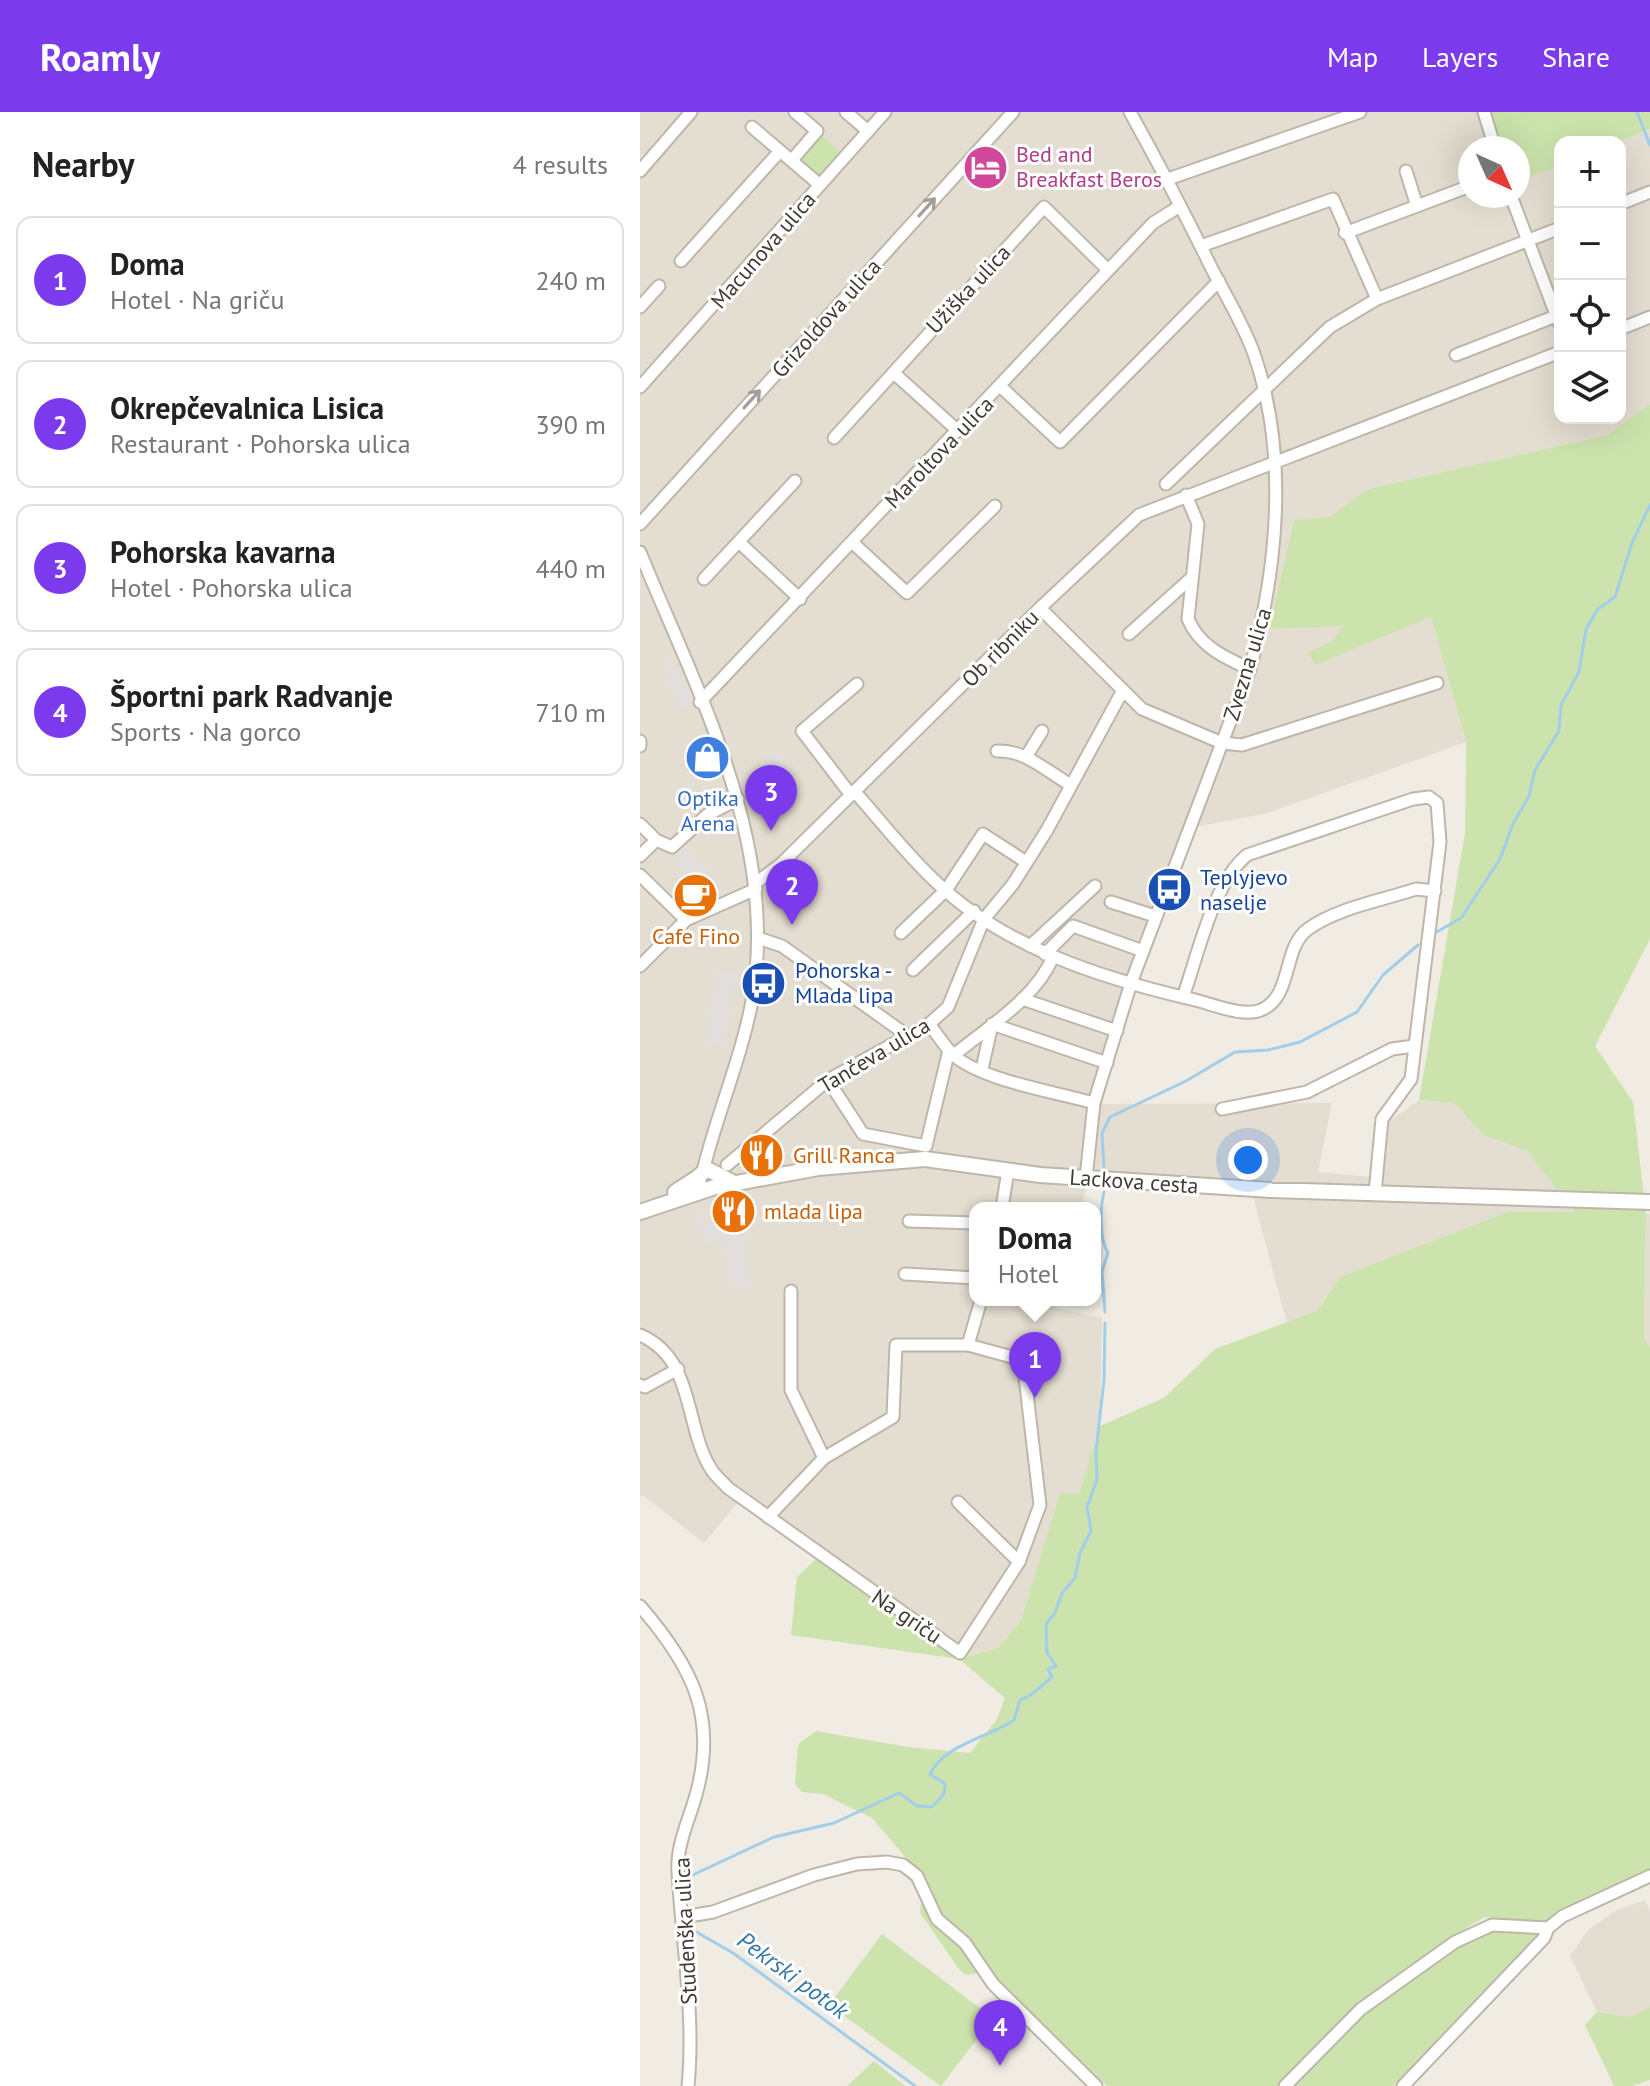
<!DOCTYPE html>
<html lang="en">
<head>
<meta charset="utf-8">
<style>
  :root { --surface:#fff; --page:#f6f6f6; --text:#222; --muted:#767676; --line:#e0e0e0; --accent:#7c3aed }
  body { margin:0; font-family:"PT Sans",sans-serif; background:var(--page); color:var(--text) }
  .controls { position:absolute; right:24px; top:24px; display:grid; overflow:hidden; border-radius:16px; box-shadow:0 8px 32px #0002 }
  .controls button { width:72px; height:72px; display:grid; place-items:center; padding:0; border:0; border-bottom:2px solid var(--line); background:var(--surface); color:var(--text); font:40px sans-serif }
  .compass { position:absolute; left:818px; top:24px; width:72px; height:72px; border-radius:50%; background:var(--surface); box-shadow:0 8px 32px #0002; rotate:135deg }
  .you { position:absolute; left:608px; top:1048px; width:28px; height:28px; margin:-20px; border:6px solid #fff; border-radius:50%; background:#1a73e8; box-shadow:0 0 0 12px #1a73e833 }
  .badge { display:grid; place-items:center; width:52px; height:52px; border-radius:50%; background:var(--accent); color:#fff; font-size:26px; font-weight:700 }
  .pin { position:absolute; translate:-50% -66px; filter:drop-shadow(0 2px 4px #0008) }
  .pin::after { content:''; position:absolute; top:42px; width:28px; height:24px; background:inherit; clip-path:polygon(0 0,100% 0,50% 100%) }
  .popup { position:absolute; left:329px; top:1090px; width:132px; height:104px; box-sizing:border-box; display:grid; place-content:center; border-radius:16px; background:var(--surface); filter:drop-shadow(0 2px 6px #0005); font-size:26px; white-space:nowrap; color:var(--muted) }
  .popup b { font-size:30px; color:var(--text) }
  .popup::after { content:''; position:absolute; left:50%; top:100%; margin-left:-16px; border:16px solid transparent; border-top-color:var(--surface) }
  .list { margin:0; padding:0; list-style:none }
  h2 { display:flex; justify-content:space-between; align-items:center; height:104px; margin:0; padding:0 32px; font-size:34px }
  h2 small { font-size:26px; font-weight:400; color:var(--muted) }
  .list li { display:grid; grid-template-columns:52px 1fr auto; gap:24px; align-items:center; box-sizing:border-box; height:128px; margin:0 16px 16px; padding:0 16px; border:2px solid var(--line); border-radius:16px }
  .list b { display:block; font-size:30px; white-space:nowrap }
  .list p { margin:0; font-size:26px; white-space:nowrap; color:var(--muted) }
  .list em { font-size:26px; font-style:normal; color:var(--muted) }
  .icon { flex:none; width:44px; height:44px; fill:none; stroke:currentColor; stroke-width:2; stroke-linecap:round; stroke-linejoin:round }
  .map { position:relative; flex:none; width:1010px; height:1974px; overflow:hidden }
  header { display:flex; align-items:center; gap:48px; box-sizing:border-box; height:112px; padding:0 40px; background:var(--accent); color:#fff }
  header strong { font-size:38px }
  nav { display:flex; gap:44px; margin-inline-start:auto; font-size:28px }
  main { display:flex }
  aside { flex:1; background:var(--surface) }
  .map>svg:first-child { display:block }
  .residential { fill:#e4ddd1 }
  .green { fill:#cce3ad }
  .parking { fill:#e1dedb }
  .lines { fill:none; stroke-linecap:round; stroke-linejoin:round }
  .stream { stroke:#a1ceeb; stroke-width:3 }
  .minor-casing { stroke:#beb6a9; stroke-width:15 }
  .tertiary-casing { stroke:#beb6a9; stroke-width:18 }
  .minor { stroke:#fff; stroke-width:11 }
  .tertiary { stroke:#fff; stroke-width:14 }
  .oneway { stroke:#a09e99 }
  .labels { text-anchor:middle; dominant-baseline:central; stroke-width:6; stroke-linejoin:round; paint-order:stroke }
  .hotel-label { font-size:22px; fill:#b23c85; stroke:#fff; text-anchor:start }
  .street-label { font-size:22px; fill:#413c33; stroke:#fff }
  .shop-label { font-size:22px; fill:#366cbe; stroke:#fff }
  .transit-label { font-size:22px; fill:#164399; stroke:#fff; text-anchor:start }
  .food-label { font-size:22px; fill:#c56008; stroke:#fff; text-anchor:start }
  .water-label { font-size:24px; font-style:italic; fill:#3478a6; stroke:#fff }
</style>
</head>
<body>
<header>
<strong>Roamly</strong>
<nav><a>Map</a><a>Layers</a><a>Share</a></nav>
</header>
<main>
<aside>
<h2>Nearby<small>4 results</small></h2>
<ul class="list">
<li><span class="badge">1</span><div><b>Doma</b><p>Hotel · Na griču</p></div><em>240 m</em></li>
<li><span class="badge">2</span><div><b>Okrepčevalnica Lisica</b><p>Restaurant · Pohorska ulica</p></div><em>390 m</em></li>
<li><span class="badge">3</span><div><b>Pohorska kavarna</b><p>Hotel · Pohorska ulica</p></div><em>440 m</em></li>
<li><span class="badge">4</span><div><b>Športni park Radvanje</b><p>Sports · Na gorco</p></div><em>710 m</em></li>
</ul>
</aside>
<div class="map">
<svg width="1010" height="1974" viewBox="0 0 1010 1974">
  <rect width="100%" height="100%" fill="#f0ece3"/>
  <g class="residential">
    <path d="M0 0H849L859 36H830V84H878V69L920 53V306H980L977 30 1010 17V292L967 323 728 377 690 406 654 408 629 517 704 513 692 529 668 541 676 553 791 505 826 630 628 701 554 715 448 992 692 991 678 1060 742 1066 748 1010 779 988 814 991 843 1023 887 1039 936 1100H867L700 1165 677 1199 647 1212 613 1084 447 1074 441 1096H335V1188H417L416 1196 462 1206 460 1314 439 1382H420L381 1508 358 1536 319 1547 99 1389 64 1431 4 1384 0 1385Z"/>
    <path d="M1006 1102H1010V1235L1004 1227Z"/>
    <path d="M1005 1788 1010 1799V1895L989 1905 957 1900 930 1844 948 1818 975 1799Z"/>
  </g>
  <g class="green">
    <path d="M849 0H1010V17L977 30H920V53L878 69V36H859Z"/>
    <path d="M181 22 204 44 183 69 159 49Z"/>
    <path d="M1010 292V827L955 934 993 990 1006 1102 1004 1227 1010 1235V1761L922 1800 902 1813 845 1805 821 1819 899 1820V1825L753 1974H467L381 1896 356 1864 348 1860 326 1863 319 1857 280 1801 281 1790 293 1778 232 1706 183 1682 162 1680 155 1672 158 1632 176 1619 268 1635 330 1641 357 1607 365 1586 319 1547 151 1523 157 1465 176 1447 319 1547 358 1536 381 1508 420 1381 439 1382 460 1314 524 1286 575 1237 677 1199 700 1165 867 1100H935L887 1039 843 1023 814 991 779 988 825 721 826 630 791 505 676 553 667 541 692 529 703 514 629 517 654 408 690 405 728 377 967 323Z"/>
    <path d="M242 1822 353 1906 301 1974 189 1893Z"/>
    <path d="M1010 1895V1968L992 1974H974L945 1913 957 1900 989 1905Z"/>
    <path d="M234 1949 265 1974H207Z"/>
  </g>
  <g class="parking">
    <path d="M33 549 54 593 40 598 22 553Z"/>
    <path d="M136 637 153 663 130 677 123 666 130 662 121 648Z"/>
    <path d="M45 736 83 773 70 785 33 749Z"/>
    <path d="M83 858 97 861 84 933 65 931 77 859Z"/>
    <path d="M63 1102 65 1112 87 1107 89 1115 97 1114 107 1127 111 1175 90 1177 85 1127 64 1132 54 1105Z"/>
  </g>
  <g class="lines">
    <g class="stream">
      <path d="M997 0 1010 33"/>
      <path d="M795 821 821 806 860 747 873 712 889 684 895 658 919 619 921 593 939 560 946 517 958 497 975 485 992 431 1010 393"/>
      <path d="M464 1057 462 1021 470 1005 546 969 595 940 628 938 660 930 717 900 743 863 778 833"/>
      <path d="M464 1080C460 1096 459 1126 468 1141L462 1159 465 1200"/>
      <path d="M42 1768 134 1725 194 1711 259 1681 277 1694 292 1695 304 1682 305 1672 290 1662C305 1632 348 1626 374 1608L380 1588 391 1583 412 1565 408 1557 416 1554 407 1541 406 1512 415 1501 422 1481 435 1466 440 1441 451 1419 447 1395 457 1368 456 1339 464 1268 465 1211"/>
      <path d="M46 1814 93 1841 275 1974"/>
    </g>
    <defs>
      <g id="minor">
        <path d="M206 0 228 19"/>
        <path d="M844 0 855 36"/>
        <path d="M112 15 180 73"/>
        <path d="M152 48 177 19 155 0"/>
        <path d="M0 59 51 0"/>
        <path d="M766 59 777 94"/>
        <path d="M528 67 720 0"/>
        <path d="M871 84 920 213"/>
        <path d="M980 92 1010 80"/>
        <path d="M705 121 830 74"/>
        <path d="M561 134 693 87 737 187"/>
        <path d="M41 149 140 39"/>
        <path d="M0 195 19 174"/>
        <path d="M980 217 1010 205"/>
        <path d="M816 243 916 204"/>
        <path d="M255 262 318 319"/>
        <path d="M0 275 245 0"/>
        <path d="M361 275 420 330 579 169"/>
        <path d="M194 326 404 95 467 157"/>
        <path d="M526 372 690 215 737 187 920 116"/>
        <path d="M546 383 558 412 548 507C559 534 585 546 610 557"/>
        <path d="M0 412 373 0"/>
        <path d="M100 431 160 487"/>
        <path d="M213 431 267 481 355 394"/>
        <path d="M0 440C58 582 140 732 112 889 101 947 77 1002 63 1059"/>
        <path d="M64 467 155 369"/>
        <path d="M400 496 502 597 582 631 602 633 797 571"/>
        <path d="M489 522 550 467"/>
        <path d="M60 590 513 111 540 94"/>
        <path d="M0 629V634"/>
        <path d="M357 639C383 637 407 659 429 672"/>
        <path d="M386 645 402 619"/>
        <path d="M214 679C241 709 266 742 295 769 363 835 461 866 551 887 570 891 603 906 621 898 653 885 642 836 668 817 697 796 743 788 776 777L795 779"/>
        <path d="M211 683 162 619 217 572"/>
        <path d="M0 712 16 728 32 735 67 703 98 687"/>
        <path d="M0 744 16 728"/>
        <path d="M0 763 46 808"/>
        <path d="M116 771 141 752 400 496 499 403 920 240"/>
        <path d="M471 790 515 804"/>
        <path d="M261 821 306 778 343 722 386 750"/>
        <path d="M118 826 142 834 268 924"/>
        <path d="M390 834 455 774"/>
        <path d="M405 842 433 814 503 839"/>
        <path d="M0 854 46 808 116 777"/>
        <path d="M273 858 334 799"/>
        <path d="M543 885C558 843 573 771 607 743L773 687 789 685 797 691 800 730 771 967 742 1007 735 1081"/>
        <path d="M382 887 477 919"/>
        <path d="M289 912C297 922 304 933 312 942 342 969 416 980 454 991"/>
        <path d="M314 943C349 914 395 887 413 845"/>
        <path d="M342 957 352 912 467 951"/>
        <path d="M188 968 223 1022 286 1034 309 938"/>
        <path d="M582 997 667 980 752 937 774 934"/>
        <path d="M87 1053 188 968 289 912 308 895 344 807 373 772 407 718 482 580"/>
        <path d="M446 1066 454 991 491 871 610 557C638 455 649 340 613 239 602 210 586 184 572 157 546 104 519 52 490 0"/>
        <path d="M362 1096 368 1058"/>
        <path d="M269 1109 335 1111"/>
        <path d="M265 1162 335 1166"/>
        <path d="M151 1179V1278L184 1346"/>
        <path d="M0 1223C55 1246 44 1314 71 1357 75 1364 83 1370 88 1376L320 1541 379 1450 400 1393 383 1248 328 1233 341 1188"/>
        <path d="M0 1273 5 1275 38 1257"/>
        <path d="M318 1390 379 1450"/>
        <path d="M128 1405 184 1346 253 1305 256 1233H328"/>
        <path d="M0 1494C52 1554 78 1604 56 1683 49 1708 36 1734 38 1760 42 1831 55 1903 48 1974"/>
        <path d="M43 1805 73 1800 174 1763 217 1752 247 1750 263 1753 277 1764 297 1807 325 1831 353 1872 456 1974"/>
        <path d="M645 1974 721 1897 815 1830 852 1813 908 1816 923 1804 1010 1764"/>
        <path d="M763 1974 904 1826 908 1816"/>
      </g>
      <g id="tertiary">
        <path d="M59 1074 58 1065 67 1057 94 1071"/>
        <path d="M35 1080 58 1065"/>
        <path d="M0 1100 75 1075 178 1056 285 1047 400 1063 631 1078 1010 1090"/>
      </g>
    </defs>
    <use href="#minor" class="minor-casing"/>
    <use href="#tertiary" class="tertiary-casing"/>
    <use href="#minor" class="minor"/>
    <use href="#tertiary" class="tertiary"/>
  </g>
  <defs><path id="oneway-shaft" d="M-6 0H5M1.5-3L5.5 0L1.5 3" fill="none" stroke-width="1.6" stroke-linecap="round" stroke-linejoin="round" transform="scale(2)"/></defs>
  <g class="oneway">
    <use href="#oneway-shaft" transform="translate(287 95) rotate(-48)"/>
    <use href="#oneway-shaft" transform="translate(112 287) rotate(-48)"/>
  </g>
  <defs>
    <symbol id="hotel-disc" viewBox="-11 -11 22 22"><circle r="9.5" fill="#d1479c" stroke="#fff"/><path d="M-6-4.5h1.5V1H6V5H4.5V3h-9V5H-6ZM-4 0a1.8 1.8 0 1 1 3.6 0ZM.5 0V-2.5h3Q6-2.5 6 0Z" fill="#fff"/></symbol>
    <symbol id="shop-disc" viewBox="-11 -11 22 22"><circle r="9.5" fill="#3f7fe0" stroke="#fff"/><path d="M-5-2.5h2.3a2.7 3.5 0 0 1 5.4 0H5L5.5 6h-11ZM-1.5-2.5h3a1.5 2.3 0 0 0-3 0Z" fill="#fff"/></symbol>
    <symbol id="bus-disc" viewBox="-11 -11 22 22"><circle r="9.5" fill="#1a4fb4" stroke="#fff"/><path d="M-5-6H5V4H4V6H2V4H-2V6H-4V4H-5ZM-3.5-4V0h7V-4ZM-3.5 1.2v1.5H-2V1.2ZM2 1.2v1.5H3.5V1.2Z" fill="#fff"/></symbol>
    <symbol id="cafe-disc" viewBox="-11 -11 22 22"><circle r="9.5" fill="#e8710a" stroke="#fff"/><path d="M-5.5-4.5H6V0H3Q3 3.5 0 3.5H-2.5Q-5.5 3.5-5.5 0ZM3-3.2v2h1.7v-2ZM-6 4.5H4V6H-6Z" fill="#fff"/></symbol>
    <symbol id="restaurant-disc" viewBox="-11 -11 22 22"><circle r="9.5" fill="#e8710a" stroke="#fff"/><path d="M-5-6h1v4h1v-4h1v4h1v-4h1v5L-1.5 .5V6h-2V.5L-5-1ZM5-6V6H3V1.5H1.5Q1.5-4 5-6Z" fill="#fff"/></symbol>
  </defs>
  <g fill-rule="evenodd">
    <use href="#hotel-disc" x="320" y="30" width="51" height="51"/>
    <use href="#shop-disc" x="42" y="620" width="51" height="51"/>
    <use href="#bus-disc" x="504" y="752" width="51" height="51"/>
    <use href="#cafe-disc" x="30" y="758" width="51" height="51"/>
    <use href="#bus-disc" x="98" y="846" width="51" height="51"/>
    <use href="#restaurant-disc" x="96" y="1018" width="51" height="51"/>
    <use href="#restaurant-disc" x="68" y="1074" width="51" height="51"/>
  </g>
  <g class="labels">
    <g class="hotel-label">
      <text x="376" y="42">Bed and<tspan x="376" dy="25">Breakfast Beros</tspan></text>
    </g>
    <g class="street-label">
      <text transform="translate(123 138) rotate(-49)">Macunova ulica</text>
      <text transform="translate(328 177) rotate(-47)">Užiška ulica</text>
      <text transform="translate(186 206) rotate(-48)">Grizoldova ulica</text>
      <text transform="translate(299 340) rotate(-46)">Maroltova ulica</text>
      <text transform="translate(360 536) rotate(-45)">Ob ribniku</text>
      <text transform="translate(607 552) rotate(-73)">Zvezna ulica</text>
      <text transform="translate(234 943) rotate(-31)">Tančeva ulica</text>
      <text transform="translate(494 1069) rotate(4)">Lackova cesta</text>
      <text transform="translate(267 1504) rotate(34)">Na griču</text>
      <text transform="translate(45 1819) rotate(-93)">Studenška ulica</text>
    </g>
    <g class="shop-label">
      <text x="68" y="686">Optika<tspan x="68" dy="25">Arena</tspan></text>
    </g>
    <g class="transit-label">
      <text x="560" y="765">Teplyjevo<tspan x="560" dy="25">naselje</tspan></text>
      <text x="155" y="858">Pohorska -<tspan x="155" dy="25">Mlada lipa</tspan></text>
    </g>
    <g class="food-label">
      <text x="56" y="824" text-anchor="middle">Cafe Fino</text>
      <text x="153" y="1043">Grill Ranca</text>
      <text x="124" y="1099">mlada lipa</text>
    </g>
    <g class="water-label">
      <text transform="translate(153 1863) rotate(36)">Pekrski potok</text>
    </g>
  </g>
</svg>
<div class="controls">
<button>+</button>
<button>−</button>
<button><svg class="icon" aria-label="locate" viewBox="0 0 24 24"><circle cx="12" cy="12" r="6"/><path d="M12 2v4M12 18v4M2 12h4M18 12h4"/></svg></button>
<button><svg class="icon" aria-label="layers" viewBox="0 0 24 24"><path d="M12 4l9 5-9 5-9-5zM3 14l9 5 9-5"/></svg></button>
</div>
<svg class="compass" viewBox="-18 -18 36 36"><path d="M0-13l5 13h-10z" fill="#e53935"/><path d="M0 13l5-13h-10z" fill="#767676"/></svg>
<div class="you"></div>
<div class="pin badge" style="left:395px;top:1286px">1</div>
<div class="popup"><b>Doma</b>Hotel</div>
<div class="pin badge" style="left:152px;top:813px">2</div>
<div class="pin badge" style="left:131px;top:719px">3</div>
<div class="pin badge" style="left:360px;top:1954px">4</div>
</div>
</main>
</body>
</html>
